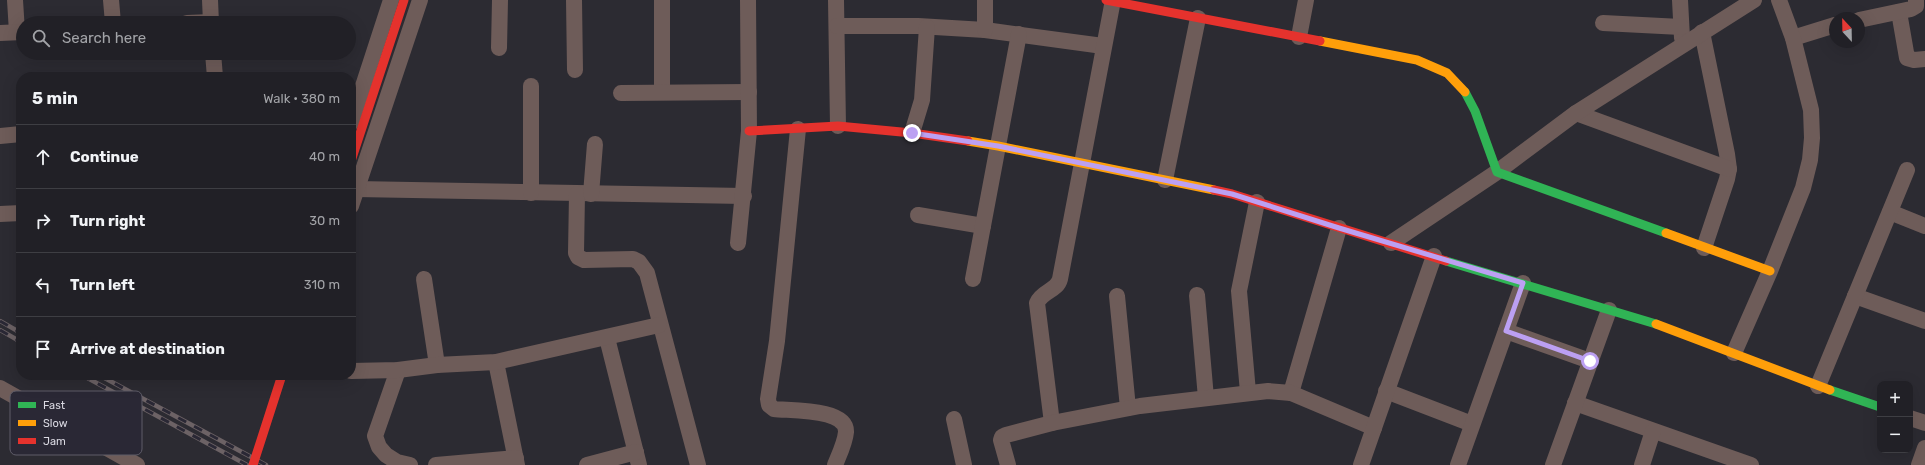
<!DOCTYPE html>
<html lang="en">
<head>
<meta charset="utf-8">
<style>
  :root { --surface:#212026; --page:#2d2d32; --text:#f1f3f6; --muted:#a2a3a7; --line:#3e3e43 }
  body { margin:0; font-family:Rubik,sans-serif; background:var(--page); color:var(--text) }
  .controls { position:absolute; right:12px; bottom:12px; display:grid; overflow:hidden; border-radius:8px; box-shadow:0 4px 16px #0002 }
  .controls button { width:36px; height:36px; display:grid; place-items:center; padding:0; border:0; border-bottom:1px solid var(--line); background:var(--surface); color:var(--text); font:20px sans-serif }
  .compass { position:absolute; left:1829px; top:12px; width:36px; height:36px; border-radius:50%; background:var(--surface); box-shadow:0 4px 16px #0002; rotate:338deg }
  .stop { position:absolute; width:12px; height:12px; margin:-9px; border:3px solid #bca0f2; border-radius:50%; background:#fff }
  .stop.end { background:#bca0f2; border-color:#fff; box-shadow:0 1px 4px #0008 }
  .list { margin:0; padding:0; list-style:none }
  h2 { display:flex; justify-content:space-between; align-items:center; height:52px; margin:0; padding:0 16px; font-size:17px }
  h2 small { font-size:13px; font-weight:400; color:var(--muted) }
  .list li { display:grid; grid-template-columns:26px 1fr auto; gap:12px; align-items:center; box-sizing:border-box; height:64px; padding:0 16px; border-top:1px solid var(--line) }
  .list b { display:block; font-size:15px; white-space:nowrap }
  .list em { font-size:13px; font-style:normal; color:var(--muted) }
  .icon { flex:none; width:22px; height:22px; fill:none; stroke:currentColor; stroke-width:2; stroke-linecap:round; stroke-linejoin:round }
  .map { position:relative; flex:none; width:1925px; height:465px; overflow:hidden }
  .search { position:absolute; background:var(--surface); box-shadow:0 4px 16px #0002; left:16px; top:16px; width:340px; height:44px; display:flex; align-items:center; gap:10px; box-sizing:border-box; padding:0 14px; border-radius:22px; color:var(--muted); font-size:15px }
  .panel { position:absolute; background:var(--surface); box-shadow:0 4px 16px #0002; left:16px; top:72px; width:340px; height:308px; border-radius:16px }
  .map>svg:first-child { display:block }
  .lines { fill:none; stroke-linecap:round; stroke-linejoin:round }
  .street { stroke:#6e5c59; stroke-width:16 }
  .fast { stroke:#30b455; stroke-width:9 }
  .slow { stroke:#ff9f0a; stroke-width:9 }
  .jam { stroke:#e5322d; stroke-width:9 }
  .rail-casing { stroke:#6c6265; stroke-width:4.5 }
  .rail { stroke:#2a2835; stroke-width:3; stroke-dasharray:9; stroke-linecap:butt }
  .jam-bridge { stroke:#e5322d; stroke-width:9 }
  .route { stroke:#bca0f2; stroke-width:5 }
  .key { fill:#2a2835; stroke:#5f5d69; stroke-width:1 }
  .key-label { font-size:11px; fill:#dad9e2 }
</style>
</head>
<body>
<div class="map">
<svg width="1925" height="465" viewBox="0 0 1925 465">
  <rect width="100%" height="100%" fill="#2c2b32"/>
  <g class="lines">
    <g class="street">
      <path d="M15 0 17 32"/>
      <path d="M111 0 113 23"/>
      <path d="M210 0 211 23"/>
      <path d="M574 0 575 70"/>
      <path d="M662 0V92"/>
      <path d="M836 0 838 126"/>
      <path d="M1680 0 1682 38"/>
      <path d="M1899 12 1907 58 1914 60 1925 59"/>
      <path d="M1859 20 1911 9 1916 6V0"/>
      <path d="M187 23 211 22"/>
      <path d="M1603 23 1681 27"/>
      <path d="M837 26H918L985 30 1103 46"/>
      <path d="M985 30V0"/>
      <path d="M1702 32 1727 154 1729 169 1727 179 1704 248"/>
      <path d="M0 33 23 32"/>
      <path d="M1299 37 1306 0"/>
      <path d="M1793 38 1835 25"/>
      <path d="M499 48 500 0"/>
      <path d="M213 53 215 77"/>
      <path d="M621 93 749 92"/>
      <path d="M1576 113 1729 169"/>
      <path d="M351 123 391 0"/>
      <path d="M798 129 777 341 768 399 769 405 774 409C790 411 847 408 846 432 845 443 839 455 835 465"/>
      <path d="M912 133 922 100 927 27"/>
      <path d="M0 136 21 134"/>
      <path d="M1165 180 1198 18"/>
      <path d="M351 187 356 189 744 196"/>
      <path d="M531 193V86"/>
      <path d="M577 194 576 253 578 257 584 260 633 259 639 262 647 273 698 465"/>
      <path d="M591 194 595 144"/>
      <path d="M351 206 420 0"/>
      <path d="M1890 212 1925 226"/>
      <path d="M0 214 21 213"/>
      <path d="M918 215 983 226"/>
      <path d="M738 243 749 131 748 0"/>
      <path d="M1391 243 1497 172 1576 113 1754 0"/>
      <path d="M424 279 437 365"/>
      <path d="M973 279 1019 34"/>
      <path d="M1197 295 1206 398"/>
      <path d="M1117 296 1128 408"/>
      <path d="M1855 296 1925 321"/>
      <path d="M1506 331 1590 361"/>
      <path d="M607 338 639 465"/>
      <path d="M1734 353 1770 271 1803 188 1810 160 1812 138 1811 110 1793 38 1779 0"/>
      <path d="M496 362 517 465"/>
      <path d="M398 370 375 436 379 447 386 455 397 462 410 465"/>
      <path d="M351 371 398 370 437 365 496 362 659 325"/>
      <path d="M1818 386 1907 170"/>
      <path d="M0 388 137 465"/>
      <path d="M1386 391 1472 424"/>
      <path d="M1248 392 1239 291 1257 202"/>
      <path d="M1291 393 1339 228"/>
      <path d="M1575 403 1751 465"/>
      <path d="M1910 418 1925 423"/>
      <path d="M954 419 964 465"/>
      <path d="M1052 423 1037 303C1042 291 1057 291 1060 279L1113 0"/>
      <path d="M436 465 516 458"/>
      <path d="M587 465 636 452"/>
      <path d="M1008 465 1001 440 1002 437 1006 435 1052 423 1140 406 1268 391 1291 393 1374 428"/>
      <path d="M1361 465 1434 256"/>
      <path d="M1458 465 1523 283"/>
      <path d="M1553 465 1609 310"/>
      <path d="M1642 465 1653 431"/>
      <path d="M1919 465 1925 448"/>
    </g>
    <g class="fast">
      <path d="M1465 92 1475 111 1497 172 1666 233"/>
      <path d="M1446 261 1656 324"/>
      <path d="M1830 390 1880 407"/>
    </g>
    <g class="slow">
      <path d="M1320 41 1417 60 1447 73 1465 92"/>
      <path d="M968 141 998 146 1214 190"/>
      <path d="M1666 233 1770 271"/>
      <path d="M1656 324 1830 390"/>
    </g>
    <g class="jam">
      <path d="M1106 0 1320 41"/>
      <path d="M749 131 838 126 912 133 968 141"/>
      <path d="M351 161 404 0"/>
      <path d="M1214 190 1232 194 1446 261"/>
    </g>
    <defs>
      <g id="rail">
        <path d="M0 321 21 333"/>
        <path d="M0 330 21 342"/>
        <path d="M82 375 247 465"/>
        <path d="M99 375 266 465"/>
      </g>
    </defs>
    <use href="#rail" class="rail-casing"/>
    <use href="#rail" class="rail"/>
    <path class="jam-bridge" d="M253 465 282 375"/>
  </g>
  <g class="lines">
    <path class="route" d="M912 133 998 146 1232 194 1339 228 1523 283 1506 331 1590 361"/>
  </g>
  <rect x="10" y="391" width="132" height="64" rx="6" class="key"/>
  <rect x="18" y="402" width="18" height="6" fill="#30b455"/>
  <rect x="18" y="420" width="18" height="6" fill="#ff9f0a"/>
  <rect x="18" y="438" width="18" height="6" fill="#e5322d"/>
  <g class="key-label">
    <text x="43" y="409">Fast</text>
    <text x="43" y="427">Slow</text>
    <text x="43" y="445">Jam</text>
  </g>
</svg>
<div class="controls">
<button>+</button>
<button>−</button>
</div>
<svg class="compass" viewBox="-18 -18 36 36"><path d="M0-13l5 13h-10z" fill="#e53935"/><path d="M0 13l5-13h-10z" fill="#a2a3a7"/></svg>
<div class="stop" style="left:1590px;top:361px"></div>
<div class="stop end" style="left:912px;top:133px"></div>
<div class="search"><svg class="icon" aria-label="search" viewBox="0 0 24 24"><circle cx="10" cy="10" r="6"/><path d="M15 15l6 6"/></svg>Search here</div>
<section class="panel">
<h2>5 min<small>Walk · 380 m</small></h2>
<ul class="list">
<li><svg class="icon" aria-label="ahead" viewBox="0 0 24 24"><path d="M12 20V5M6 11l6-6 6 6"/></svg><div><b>Continue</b></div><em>40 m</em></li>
<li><svg class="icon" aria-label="right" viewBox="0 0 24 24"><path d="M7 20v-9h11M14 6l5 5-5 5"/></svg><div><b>Turn right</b></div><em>30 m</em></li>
<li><svg class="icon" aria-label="left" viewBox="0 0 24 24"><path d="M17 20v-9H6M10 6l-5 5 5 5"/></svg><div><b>Turn left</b></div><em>310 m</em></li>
<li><svg class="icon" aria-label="arrive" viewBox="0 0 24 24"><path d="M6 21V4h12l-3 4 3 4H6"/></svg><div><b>Arrive at destination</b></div></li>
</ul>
</section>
</div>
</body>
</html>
